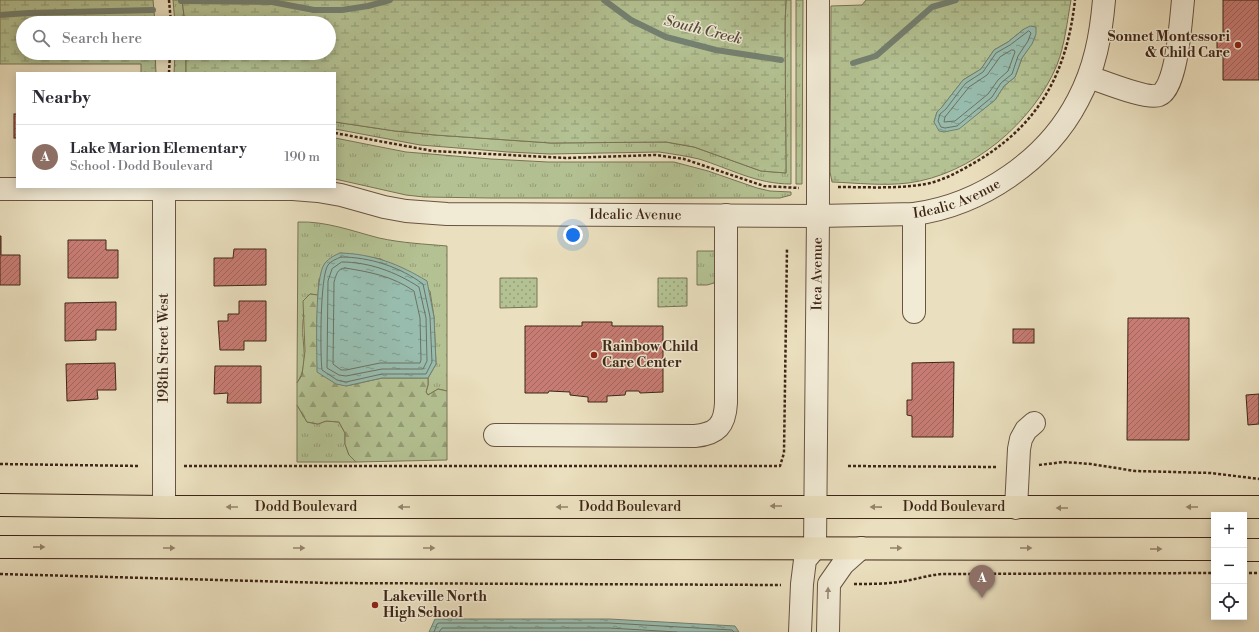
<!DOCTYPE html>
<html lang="en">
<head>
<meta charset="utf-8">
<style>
  :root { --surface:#fff; --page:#f7f7f7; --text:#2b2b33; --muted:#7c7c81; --line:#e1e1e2; --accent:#8f2418 }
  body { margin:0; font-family:"Libre Bodoni",serif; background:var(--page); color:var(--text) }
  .controls { position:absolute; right:12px; bottom:12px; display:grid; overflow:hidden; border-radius:0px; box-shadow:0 2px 10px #0003 }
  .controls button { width:36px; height:36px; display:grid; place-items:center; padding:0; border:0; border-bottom:1px solid var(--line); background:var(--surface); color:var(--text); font:20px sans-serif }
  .you { position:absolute; left:573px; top:235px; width:14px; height:14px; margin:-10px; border:3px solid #fff; border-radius:50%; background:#1a73e8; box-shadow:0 0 0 6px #1a73e833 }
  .badge { display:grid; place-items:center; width:26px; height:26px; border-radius:50%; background:var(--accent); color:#fff; font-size:13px; font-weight:700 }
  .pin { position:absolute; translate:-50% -33px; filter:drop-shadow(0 1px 2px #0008) }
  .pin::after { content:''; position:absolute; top:21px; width:14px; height:12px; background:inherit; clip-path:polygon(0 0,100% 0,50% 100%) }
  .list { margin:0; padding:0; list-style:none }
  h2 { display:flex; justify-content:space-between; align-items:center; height:52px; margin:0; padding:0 16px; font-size:17px }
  h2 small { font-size:13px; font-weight:400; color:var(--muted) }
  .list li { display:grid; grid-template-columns:26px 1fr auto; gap:12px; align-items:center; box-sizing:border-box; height:64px; padding:0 16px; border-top:1px solid var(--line) }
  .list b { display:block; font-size:15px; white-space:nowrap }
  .list p { margin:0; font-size:13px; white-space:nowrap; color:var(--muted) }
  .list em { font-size:13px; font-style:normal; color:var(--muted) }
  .icon { flex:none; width:22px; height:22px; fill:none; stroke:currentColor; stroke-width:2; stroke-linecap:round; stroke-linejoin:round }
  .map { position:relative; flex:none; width:1259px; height:632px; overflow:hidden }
  .search { position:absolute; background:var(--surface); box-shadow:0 2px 10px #0003; left:16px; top:16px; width:320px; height:44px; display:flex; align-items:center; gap:10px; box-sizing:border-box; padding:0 14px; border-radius:22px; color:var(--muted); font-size:15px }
  .panel { position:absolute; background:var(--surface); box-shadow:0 2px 10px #0003; left:16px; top:72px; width:320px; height:116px; border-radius:0px }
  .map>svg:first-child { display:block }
  .grass { fill:url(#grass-tufts); stroke:#797455 }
  .forest { fill:url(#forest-firs); stroke:#797455 }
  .wetland { fill:url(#wetland-marsh); stroke:#797455; fill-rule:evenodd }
  .park { fill:url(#park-dots); stroke:#797455 }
  .water { fill:url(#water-ripples); stroke:#748172 }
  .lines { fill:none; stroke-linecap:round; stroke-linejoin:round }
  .shore { stroke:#6b7263; stroke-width:1 }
  .stream { stroke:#748172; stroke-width:6 }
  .building { fill:url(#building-hatch); stroke:#3e2617 }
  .minor-casing { stroke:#695441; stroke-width:24 }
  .major-casing { stroke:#3e2617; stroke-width:24 }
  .path { stroke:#3e2617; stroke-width:2.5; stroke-dasharray:3 2; stroke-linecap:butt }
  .minor { stroke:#f1ead5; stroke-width:22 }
  .major { stroke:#eadfbe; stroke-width:22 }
  .oneway { fill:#94826a }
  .oneway2 { fill:#988876 }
  .poi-dot { fill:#8f2418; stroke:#f1ead5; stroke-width:1.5 }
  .labels { text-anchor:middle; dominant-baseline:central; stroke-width:3; stroke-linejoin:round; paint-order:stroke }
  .poi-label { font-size:14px; font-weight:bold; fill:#3e2617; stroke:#f1ead5; text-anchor:start }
  .street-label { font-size:14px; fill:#3e2617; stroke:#f1ead5 }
  .water-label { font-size:15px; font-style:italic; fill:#544c3d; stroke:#f1ead5 }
</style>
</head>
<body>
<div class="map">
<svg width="1259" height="632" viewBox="0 0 1259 632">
  <defs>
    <pattern id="grass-tufts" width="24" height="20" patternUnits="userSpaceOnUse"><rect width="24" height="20" fill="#b4c293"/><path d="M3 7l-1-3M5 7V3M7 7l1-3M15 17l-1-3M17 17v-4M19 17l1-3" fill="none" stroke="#949d77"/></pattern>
    <pattern id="forest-firs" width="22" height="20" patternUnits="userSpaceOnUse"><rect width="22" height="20" fill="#b4c293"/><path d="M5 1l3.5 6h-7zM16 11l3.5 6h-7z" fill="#949d77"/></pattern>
    <pattern id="wetland-marsh" width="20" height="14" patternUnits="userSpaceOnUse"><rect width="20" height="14" fill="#b4c293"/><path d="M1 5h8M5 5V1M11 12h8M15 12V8" fill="none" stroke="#949d77"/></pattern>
    <pattern id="park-dots" width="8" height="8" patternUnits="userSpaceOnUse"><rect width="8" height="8" fill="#b4c293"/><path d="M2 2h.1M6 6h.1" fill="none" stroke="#949d77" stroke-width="1.8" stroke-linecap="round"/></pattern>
    <pattern id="water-ripples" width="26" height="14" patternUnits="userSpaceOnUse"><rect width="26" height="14" fill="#98bdaf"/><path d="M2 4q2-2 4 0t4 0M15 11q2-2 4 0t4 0" fill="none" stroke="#7d998d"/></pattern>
    <pattern id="building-hatch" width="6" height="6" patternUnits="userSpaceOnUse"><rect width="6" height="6" fill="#c77c73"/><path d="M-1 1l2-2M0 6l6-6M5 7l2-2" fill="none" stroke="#a3655d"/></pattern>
  </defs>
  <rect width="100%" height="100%" fill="#eadfbe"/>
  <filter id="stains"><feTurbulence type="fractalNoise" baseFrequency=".005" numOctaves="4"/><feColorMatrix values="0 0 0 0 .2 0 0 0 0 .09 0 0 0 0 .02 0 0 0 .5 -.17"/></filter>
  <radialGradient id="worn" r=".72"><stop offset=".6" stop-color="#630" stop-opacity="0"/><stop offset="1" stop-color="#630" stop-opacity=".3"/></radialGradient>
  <g class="grass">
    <path d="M173 0H182L185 23H175Z"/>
    <path d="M786 0H791V184C756 184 731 169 699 159 686 156 673 154 659 152L550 154 508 152 420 145 335 129V122L395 131 435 135 551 143 666 142 694 147 761 171 786 173 785 24Z"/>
    <path d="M796 0H803L802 184H796Z"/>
    <path d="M175 53H186V73H174Z"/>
    <path d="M335 138 406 152 491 159 548 162H674L708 171 757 188 770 191 791 192V195L780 198H491L424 197 406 195 335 179Z"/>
    <path d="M298 222C326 221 352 231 379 238 402 243 424 244 447 246V391L438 389 428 395 426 392 428 385V378L436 364 434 317 430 291 381 259 340 253 319 279 318 295 310 294C308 303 304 312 303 321 301 343 310 363 297 383Z"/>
    <path d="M697 251H715V279L714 283 707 285H697Z"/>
    <path d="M297 405 307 422 318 424 326 421 339 422 345 433V444L349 455 356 462H297Z"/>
  </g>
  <path class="forest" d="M310 294 318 295 317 328 346 386 382 378H428V385L426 392 428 395 438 389 447 391V460L356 462 349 455 345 444V433L339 422 326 421 318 424 307 422 297 405V383L302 375 305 351 303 301Z"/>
  <g class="wetland">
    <path d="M0 0H153L155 23H23V53H155L156 73H141V64H0Z"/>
    <path d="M182 0H786L785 24 786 173 761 171 694 147 666 142 551 143 435 135 395 131 335 122V73H186V53H329V23H185Z"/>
    <path d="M866 0H1071C1067 22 1065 44 1057 65 1033 123 971 175 908 183 883 186 857 183 832 182L830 172 831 6 862 5ZM1024 29 1032 43 1022 58 1015 77 1004 86 995 100 977 114 934 122 937 112 942 107 963 80 981 69 994 50 1008 42Z"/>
  </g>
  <g class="park">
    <path d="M500 278H537V307L500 308Z"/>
    <path d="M658 278H687V306L658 307Z"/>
  </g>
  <g class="water">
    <path d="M1030 26 1036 27V34L1032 44 1022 58 1015 77 1004 86 995 100 959 129 944 132 939 131 934 122 937 112 942 107 963 80 981 69 994 50 1008 42 1024 29Z"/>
    <path d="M340 253C373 254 399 264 427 281L434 317 436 364 428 378H382L346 386 336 384 317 372C317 352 314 276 325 263 329 258 335 255 340 253Z"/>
    <path d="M435 619H609L735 626 739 632H429Z"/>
  </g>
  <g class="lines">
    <g class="shore">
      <path d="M1029 31 1031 33 1028 41 1018 56 1012 74 1001 83 992 97 957 126 945 128 941 127 938 121 940 114 946 109 961 89 966 83 983 72 996 53 1010 45Z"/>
      <path d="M1012 50H1014L1015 52 1008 71 998 80 988 94 955 121 944 122 945 117 969 87 987 75 1000 57Z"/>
      <path d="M341 257C370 257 400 267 423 284L430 317 432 362 426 374H382L346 382 337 380 322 370C320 354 320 276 328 265 331 261 336 259 341 257Z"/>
      <path d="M342 262C369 262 396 272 419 287L426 318 427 361 423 369H382L346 376 339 375 327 368 328 281 332 269Z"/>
      <path d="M345 268C370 272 392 276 414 291L420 318 421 360 420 363H380L346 370H341L333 364 334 282C336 276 337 268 345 268Z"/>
      <path d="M434 632 437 624 439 623H609L732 630 734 632"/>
      <path d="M439 632 442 628H609L677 632"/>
    </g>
    <g class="stream">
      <path d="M604 0 631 20 666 37 716 50 781 60"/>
      <path d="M181 1 272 2 314 10H342L368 6 390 0"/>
      <path d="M0 15 28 13 153 10"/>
      <path d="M853 63 876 56 932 7 956 0"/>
    </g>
  </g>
  <g class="building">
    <path d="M1223 0H1259V80H1223V55H1217V34H1223Z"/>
    <rect x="14" y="114" width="3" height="24"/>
    <path d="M0 236H1V255H20V285H0Z"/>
    <path d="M68 240H106V250H118V278H68Z"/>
    <path d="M234 249H266V285L214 286V258H233Z"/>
    <path d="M239 301H266V341H244V350H220L218 321H228V314H239Z"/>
    <path d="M116 302V330H96V340L65 341V303Z"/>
    <path d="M1128 318H1189V440H1127Z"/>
    <path d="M582 322H612V326H663V392L640 393 639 391H626L625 395 607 396V402H588V397L570 395V392L549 391 548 393H525V326H582Z"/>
    <rect x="1013" y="329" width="21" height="14"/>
    <path d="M954 362 953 437H912V416L907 415V400H912V363Z"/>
    <path d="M115 363 116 390H97L98 399 67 401 66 364Z"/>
    <path d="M215 366H261V403H227L228 393 214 394Z"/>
    <path d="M1259 394V424L1248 425 1246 395Z"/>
  </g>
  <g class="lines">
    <defs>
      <g id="minor">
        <path d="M1089 77C1102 81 1147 100 1159 95 1177 89 1181 18 1183 0"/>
        <path d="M164 188V507"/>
        <path id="s1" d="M0 189H293L318 191 341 195 384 207 406 211 447 214 818 216 914 214C981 205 1047 160 1078 100 1095 68 1101 35 1104 0"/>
        <path d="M914 312V214"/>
        <path d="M495 435 695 436C717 434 725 425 726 403V215"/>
        <path d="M1016 508 1019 449 1021 439 1026 430 1034 423"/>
        <path id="s2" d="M800 632 802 584 805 560 815 548 818 216V0"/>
        <path d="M828 632 829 584 843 564 861 548"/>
      </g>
      <g id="major">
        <path id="s3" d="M0 505 164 507H1259"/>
        <path d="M0 547C405 549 809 547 1214 549"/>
        <path d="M1244 550H1259"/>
      </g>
    </defs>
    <use href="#minor" class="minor-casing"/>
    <use href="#major" class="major-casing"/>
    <g class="path">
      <path d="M169 0 171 23"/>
      <path d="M169 73 170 53"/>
      <path d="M335 133 433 151 566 158 656 155 684 159 764 186 799 188"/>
      <path d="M838 187C867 187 897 189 926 184 945 180 962 170 979 160 1041 122 1067 71 1075 0"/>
      <path d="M0 464 140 466"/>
      <path d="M1039 465 1063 462 1091 464 1135 471 1211 473 1259 479"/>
      <path d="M184 466H780L784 453 787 248"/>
      <path d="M848 466 998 467"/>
      <path d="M1244 573H1259"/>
      <path d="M0 574 329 583 781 585"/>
      <path d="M854 584C871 584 888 584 905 581 917 579 929 575 942 574L1214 573"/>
    </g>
    <use href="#minor" class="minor"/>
    <use href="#major" class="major"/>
  </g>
  <defs><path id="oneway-solid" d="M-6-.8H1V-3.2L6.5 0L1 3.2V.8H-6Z"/></defs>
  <g class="oneway">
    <use href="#oneway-solid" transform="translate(776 506) rotate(180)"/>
    <use href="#oneway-solid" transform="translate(232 507) rotate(180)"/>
    <use href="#oneway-solid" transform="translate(404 507) rotate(180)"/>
    <use href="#oneway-solid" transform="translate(562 507) rotate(180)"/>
    <use href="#oneway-solid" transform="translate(876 507) rotate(-179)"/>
    <use href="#oneway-solid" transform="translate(1192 507) rotate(180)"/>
    <use href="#oneway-solid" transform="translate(1062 508) rotate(180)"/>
    <use href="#oneway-solid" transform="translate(39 547)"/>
    <use href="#oneway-solid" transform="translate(169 548)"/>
    <use href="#oneway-solid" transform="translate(299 548)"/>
    <use href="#oneway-solid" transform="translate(429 548)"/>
    <use href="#oneway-solid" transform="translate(896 548)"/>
    <use href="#oneway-solid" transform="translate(1026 548)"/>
    <use href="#oneway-solid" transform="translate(1156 549)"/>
  </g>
  <use class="oneway2" href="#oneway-solid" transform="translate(828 593) rotate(-89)"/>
  <g class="poi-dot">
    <circle cx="1238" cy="45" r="4"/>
    <circle cx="594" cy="355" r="4"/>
    <circle cx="375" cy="605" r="4"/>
  </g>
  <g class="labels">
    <g class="poi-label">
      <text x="1230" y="37" text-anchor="end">Sonnet Montessori<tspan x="1230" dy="16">&amp; Child Care</tspan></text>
      <text x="602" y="347">Rainbow Child<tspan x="602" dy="16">Care Center</tspan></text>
      <text x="383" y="597">Lakeville North<tspan x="383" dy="16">High School</tspan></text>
    </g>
    <g class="street-label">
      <text stroke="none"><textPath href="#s1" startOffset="962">Idealic Avenue</textPath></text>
      <text stroke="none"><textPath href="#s1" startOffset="638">Idealic Avenue</textPath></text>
      <text stroke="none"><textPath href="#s2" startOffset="362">Itea Avenue</textPath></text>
      <text transform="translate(164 348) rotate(-90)">198th Street West</text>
      <text stroke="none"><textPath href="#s3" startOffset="630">Dodd Boulevard</textPath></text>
      <text stroke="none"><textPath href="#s3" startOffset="306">Dodd Boulevard</textPath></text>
      <text stroke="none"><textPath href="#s3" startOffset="954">Dodd Boulevard</textPath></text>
    </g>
    <g class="water-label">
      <text transform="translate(703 30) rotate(14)">South Creek</text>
    </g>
  </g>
  <rect width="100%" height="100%" filter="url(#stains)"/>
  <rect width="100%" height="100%" fill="url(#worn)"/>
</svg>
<div class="controls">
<button>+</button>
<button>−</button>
<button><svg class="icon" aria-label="locate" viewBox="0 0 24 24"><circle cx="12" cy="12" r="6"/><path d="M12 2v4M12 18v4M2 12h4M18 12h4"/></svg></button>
</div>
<div class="you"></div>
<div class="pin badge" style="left:982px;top:598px;background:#8d6e63">A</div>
<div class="search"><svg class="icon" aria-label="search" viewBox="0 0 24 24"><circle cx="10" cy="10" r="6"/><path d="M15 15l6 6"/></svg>Search here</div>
<section class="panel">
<h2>Nearby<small></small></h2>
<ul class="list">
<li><span class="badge" style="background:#8d6e63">A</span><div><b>Lake Marion Elementary</b><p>School · Dodd Boulevard</p></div><em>190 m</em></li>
</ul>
</section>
</div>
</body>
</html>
